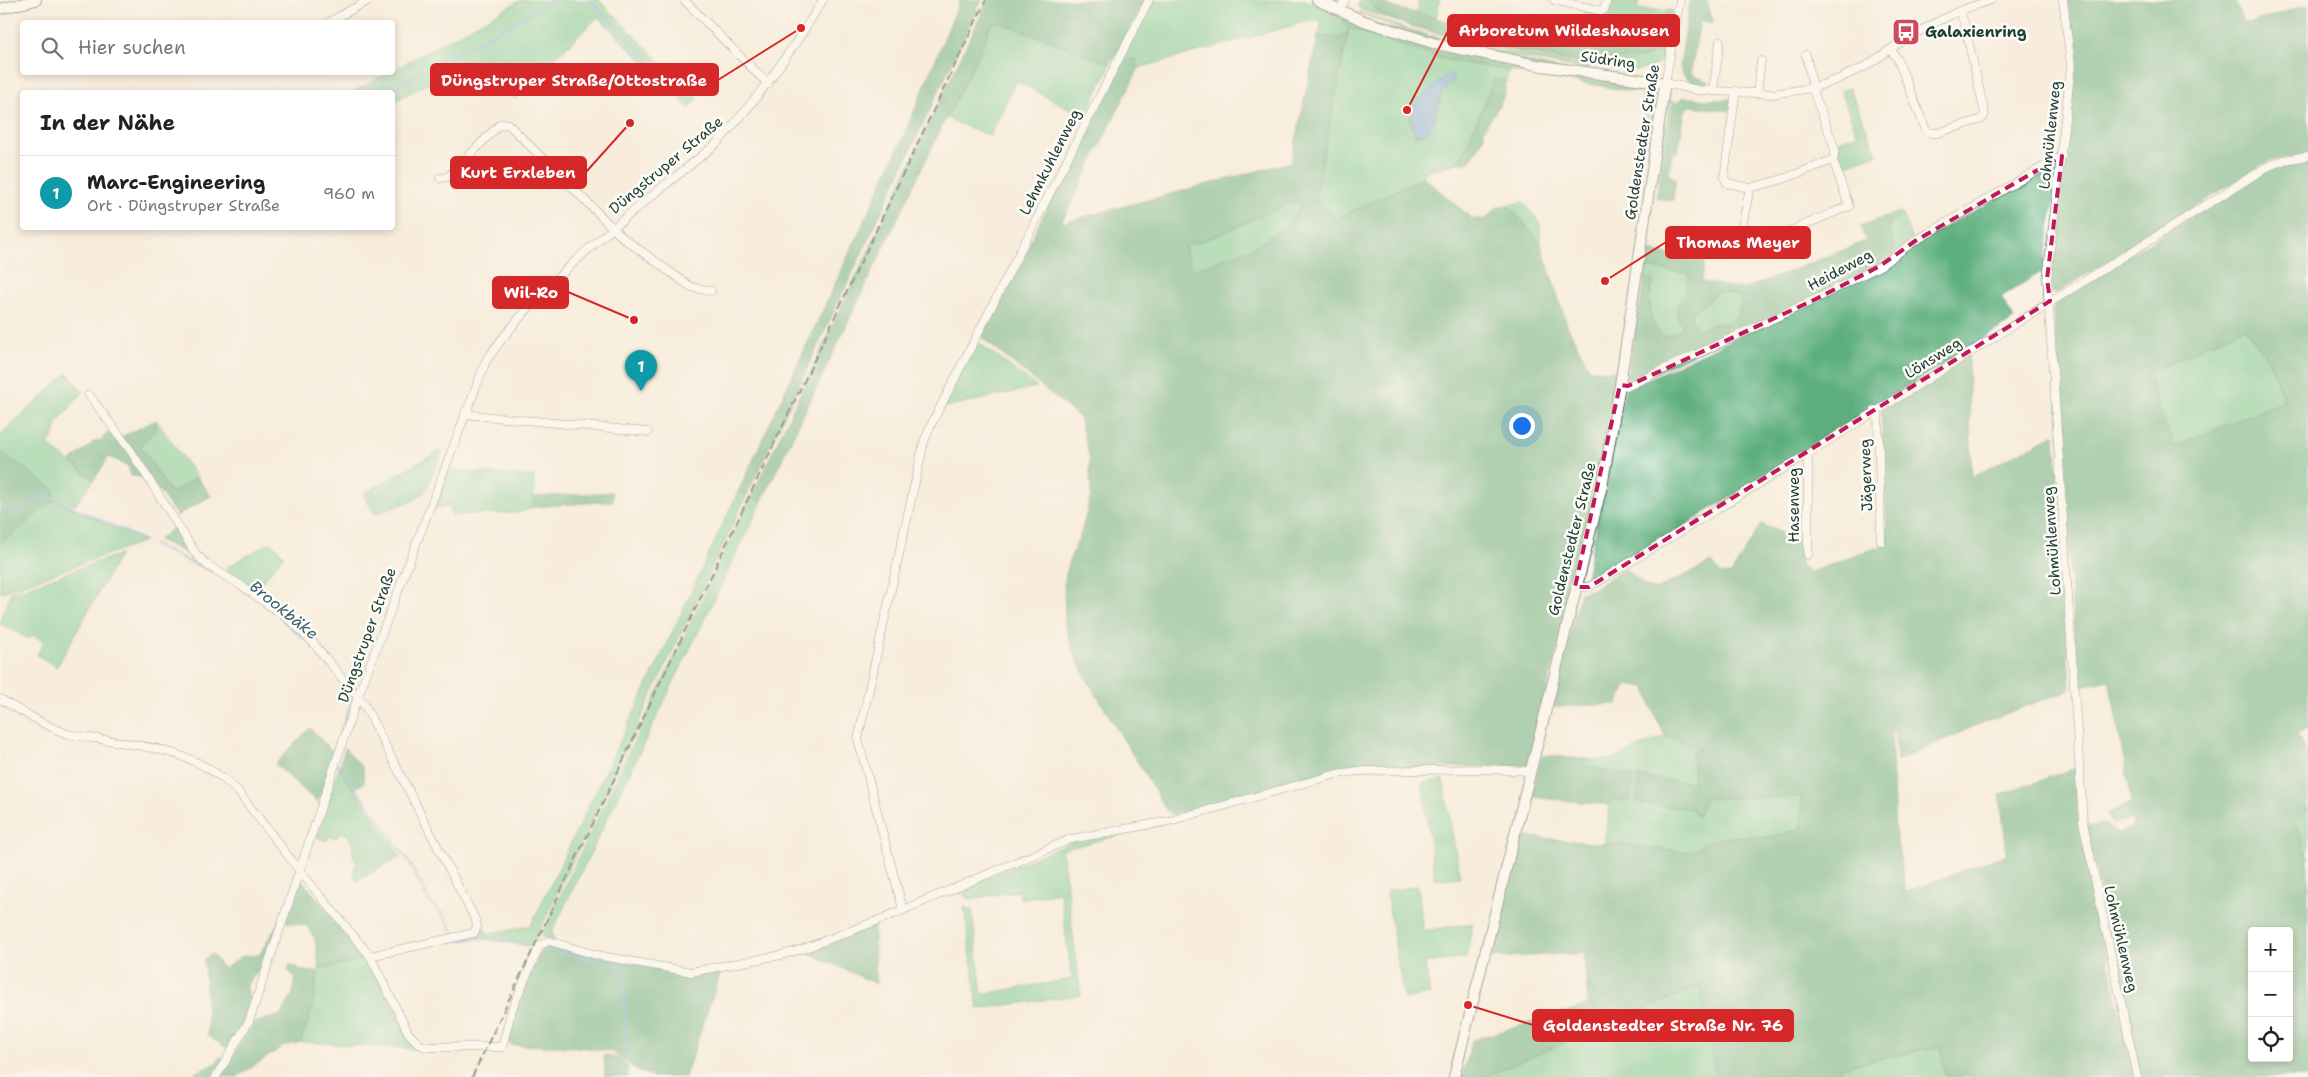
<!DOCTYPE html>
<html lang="de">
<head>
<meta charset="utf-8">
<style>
  :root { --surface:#fff; --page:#f6f6f6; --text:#222; --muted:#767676; --line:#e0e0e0; --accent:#d1495b }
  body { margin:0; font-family:"Shantell Sans",sans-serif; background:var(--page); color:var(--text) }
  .controls { position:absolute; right:15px; bottom:15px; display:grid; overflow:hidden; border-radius:5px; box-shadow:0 2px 8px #0003 }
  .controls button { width:45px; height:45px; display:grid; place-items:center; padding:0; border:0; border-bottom:1px solid var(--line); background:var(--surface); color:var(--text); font:25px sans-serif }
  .you { position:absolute; left:1521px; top:425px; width:18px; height:18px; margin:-12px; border:4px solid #fff; border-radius:50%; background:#1a73e8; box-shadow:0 0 0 8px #1a73e833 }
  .badge { display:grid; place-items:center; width:32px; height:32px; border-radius:50%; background:var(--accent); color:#fff; font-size:16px; font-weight:700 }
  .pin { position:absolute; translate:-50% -41px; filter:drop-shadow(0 1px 2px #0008) }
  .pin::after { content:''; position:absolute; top:26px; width:18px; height:15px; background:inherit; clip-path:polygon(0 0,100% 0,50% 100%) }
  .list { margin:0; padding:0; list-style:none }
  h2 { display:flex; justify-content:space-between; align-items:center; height:65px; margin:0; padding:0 20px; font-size:21px }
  h2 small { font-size:16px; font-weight:400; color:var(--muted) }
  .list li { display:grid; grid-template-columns:32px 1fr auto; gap:15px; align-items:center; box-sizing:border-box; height:75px; padding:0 20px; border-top:1px solid var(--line) }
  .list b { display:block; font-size:19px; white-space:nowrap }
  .list p { margin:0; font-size:16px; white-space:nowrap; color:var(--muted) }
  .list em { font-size:16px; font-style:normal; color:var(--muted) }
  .icon { flex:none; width:28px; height:28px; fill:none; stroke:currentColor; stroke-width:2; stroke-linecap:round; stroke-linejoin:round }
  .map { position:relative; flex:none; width:2308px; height:1077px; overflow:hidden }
  .search { position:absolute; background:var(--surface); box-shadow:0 2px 8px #0003; left:20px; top:20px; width:375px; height:55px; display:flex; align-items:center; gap:12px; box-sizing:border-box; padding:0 18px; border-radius:5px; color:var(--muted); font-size:19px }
  .panel { position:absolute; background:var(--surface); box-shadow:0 2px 8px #0003; left:20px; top:90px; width:375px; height:140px; border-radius:5px }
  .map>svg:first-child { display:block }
  .green { fill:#6fca91; stroke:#478462 }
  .forest { fill:#5bae7b; stroke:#3d7658; fill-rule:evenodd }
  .water { fill:#6a9ed6; stroke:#446e85 }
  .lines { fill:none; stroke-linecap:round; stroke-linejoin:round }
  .stream { stroke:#6a9ed6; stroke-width:2 }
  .minor-casing { stroke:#40574d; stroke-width:9 }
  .major-casing { stroke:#40574d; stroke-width:12 }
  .minor { stroke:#fff; stroke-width:8 }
  .major { stroke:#fff; stroke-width:10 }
  .rail { stroke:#1f3d34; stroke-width:2; stroke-dasharray:8 4; stroke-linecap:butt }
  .marked { fill:none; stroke:#c2185b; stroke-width:4; stroke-dasharray:10 6; stroke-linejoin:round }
  .labels { text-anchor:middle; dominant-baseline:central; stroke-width:5; stroke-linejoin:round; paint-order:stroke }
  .poi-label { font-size:15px; font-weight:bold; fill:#1f3d34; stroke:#fdfcf7; text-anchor:start }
  .street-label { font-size:15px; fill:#1f3d34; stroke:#fdfcf7 }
  .water-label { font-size:16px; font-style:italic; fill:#395f6d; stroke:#fdfcf7 }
  .leader { fill:none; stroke:#d62828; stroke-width:2 }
  .callout-dot { fill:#d62828; stroke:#fdfcf7; stroke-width:2 }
  .callout { fill:#d62828; stroke:#d62828; stroke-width:2 }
  .callout-label { font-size:16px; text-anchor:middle; font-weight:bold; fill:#fff }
</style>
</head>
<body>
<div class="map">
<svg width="2308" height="1077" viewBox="0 0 2308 1077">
  <rect width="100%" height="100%" fill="#fdfcf7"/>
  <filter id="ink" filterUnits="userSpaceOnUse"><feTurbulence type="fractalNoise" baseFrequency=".02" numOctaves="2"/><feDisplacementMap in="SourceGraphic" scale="10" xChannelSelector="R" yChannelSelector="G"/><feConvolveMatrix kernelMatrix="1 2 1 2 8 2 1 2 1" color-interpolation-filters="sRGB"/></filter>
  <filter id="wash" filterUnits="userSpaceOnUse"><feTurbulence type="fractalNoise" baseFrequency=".0096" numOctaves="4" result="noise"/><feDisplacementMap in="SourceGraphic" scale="20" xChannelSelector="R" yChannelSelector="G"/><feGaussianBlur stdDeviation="1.12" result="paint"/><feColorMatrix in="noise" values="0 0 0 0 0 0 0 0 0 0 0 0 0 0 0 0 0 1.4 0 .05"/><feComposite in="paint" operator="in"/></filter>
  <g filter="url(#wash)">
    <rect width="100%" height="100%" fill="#f8eddc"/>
    <g class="green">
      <path d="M521 0H599L698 99 689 108 598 17 522 89 515 99 474 59 393 102 392 92H353Z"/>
      <path d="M1154 0H1306L1344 17 1349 28 1443 59 1509 71 1506 81 1494 79 1464 152 1457 163 1424 172V177L1336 219 1316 202 1315 195 1349 30 1342 38 1318 36 1322 21 1305 22 1139 68 1135 59 1122 61Z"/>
      <path d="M1359 0H1366L1381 14 1460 39 1571 60 1640 58 1665 51C1661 58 1659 65 1651 68 1629 74 1601 66 1579 63 1505 51 1433 35 1362 10L1358 7Z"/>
      <path d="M1419 0H1440L1436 18 1416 14Z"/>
      <path d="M1609 0H1638V9L1667 10C1657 54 1610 44 1576 46L1585 10 1597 12 1596 17 1605 18Z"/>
      <path d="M1359 12 1403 28 1470 46 1591 67 1583 69 1469 48 1401 29Z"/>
      <path d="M999 22 1111 64 1086 114 1082 115 1016 81 990 136 946 118C962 88 978 58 990 26Z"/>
      <path d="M1642 85C1668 91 1654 133 1651 153L1647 119 1642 99Z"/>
      <path d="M1849 86 1877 154 1845 166 1836 142 1857 134 1841 91Z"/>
      <path d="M1670 101 1677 102 1674 105 1658 199 1656 197Z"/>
      <path d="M1302 202 1290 224 1250 250 1191 270 1185 246 1219 235 1288 203Z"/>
      <path d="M1523 202 1540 223 1541 244 1513 210 1506 205Z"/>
      <path d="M1903 217 1912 239 1896 251 1889 232 1890 221Z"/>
      <path d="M1647 267 1689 274 1686 291 1689 294 1676 306 1683 328 1665 337C1653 331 1649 316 1650 303L1646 299 1654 282 1645 277Z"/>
      <path d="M1717 291 1732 294 1742 298 1738 318C1723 328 1723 321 1711 324 1705 326 1703 330 1696 330L1691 317 1692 313 1715 295Z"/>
      <path d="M2244 327 2269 361 2284 401 2174 446 2146 374Z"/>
      <path d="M976 343H979L1037 387 942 408Z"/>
      <path d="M68 373 83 392 57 423 54 436 48 445 94 480 75 505 54 496V490L0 451V435Z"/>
      <path d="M156 420 197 477 171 493 140 445 155 431Z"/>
      <path d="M439 451 442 453 425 492 413 501 375 514 363 494Z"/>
      <path d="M447 470 534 477V507L519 513 451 515V507H434Z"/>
      <path d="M738 492 747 495 532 946 479 937 460 940 474 936 478 920 487 933 511 930 531 925 655 669Z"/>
      <path d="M751 497 762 501 554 928 552 935 555 939 553 941 541 936Z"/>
      <path d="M54 500 145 541 0 593V544Z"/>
      <path d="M271 542 284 555 255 591 226 574 227 567Z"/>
      <path d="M120 554 57 667 37 655 44 641 32 635 29 639 0 624C0 612 10 604 10 593Z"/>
      <path d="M1665 736 1701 748 1692 752 1694 783 1638 777V801L1692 809 1705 798 1801 797 1802 829 1769 837H1729L1708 841 1692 852 1604 843 1611 800 1583 766 1585 759 1611 760Z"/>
      <path d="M339 768 400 856 357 881 353 870 357 864 352 851 354 849 348 835 340 832 336 838 330 836 327 841 317 837Z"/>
      <path d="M1443 779 1460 877 1435 880 1422 783Z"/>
      <path d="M2308 809V858L2294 820Z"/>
      <path d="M1163 824 1062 850 1081 995 978 1009 964 907 972 910 982 994 1072 979 1060 892 1020 899 1019 891 971 899 964 896V887L1080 839Z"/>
      <path d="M1418 886 1423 931 1473 923 1466 958 1425 963 1430 994 1404 999 1386 891Z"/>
      <path d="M365 955 410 1039 416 1045 414 1049 301 1042 312 1009 319 969 357 961Z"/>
      <path d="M1700 986 1716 1077H1483Z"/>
      <path d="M1941 1046 1945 1077H1842L1841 1067Z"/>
    </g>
    <g class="forest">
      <path d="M960 0H982L747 495 738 492 903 138Z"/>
      <path d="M988 0H1145L1115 58 1109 63 999 22 990 26C978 58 962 88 946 118L762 501 751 497Z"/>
      <path d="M1366 0H1381L1391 7 1535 43 1576 46 1633 45 1646 40 1665 19 1667 10H1673L1665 51 1640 58 1571 60 1460 39 1408 25 1381 14Z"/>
      <path d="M1690 0H1706L1714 23 1700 21 1691 72 1694 76 1708 81 1709 84C1695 83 1683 82 1680 66Z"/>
      <path d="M2068 0H2234L2242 20 2249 23 2308 5V154L2268 161 2057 293 2052 292 2051 276 2073 78 2074 49Z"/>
      <path d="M1344 17 1586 76 1588 79 1642 85 1639 92H1635L1443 59 1349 28 1315 195 1316 202 1337 219 1424 177 1472 219H1486L1498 207 1506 205 1513 210 1541 244 1567 325 1590 370 1619 371 1600 484 1527 766 1345 768 1173 815 1167 811 1088 681 1074 654 1065 625 1064 585 1068 563 1081 533 1091 496 1089 455 1079 417 981 337 1122 61 1135 59 1139 68 1061 223 1291 162 1318 36 1342 38 1349 29 1342 24ZM1302 202 1290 224 1250 250 1191 270 1185 246 1219 235 1288 203Z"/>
      <path d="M1494 79 1506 81C1507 100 1494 112 1485 128 1482 133 1485 130 1484 136 1481 145 1474 156 1467 163H1457L1464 152Z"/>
      <path d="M1684 97 1707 100 1731 99 1729 111 1689 106 1685 111 1678 152H1672L1669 176 1676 178 1673 200 1658 199 1674 105Z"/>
      <path d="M2308 160V729L2297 734 2308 757V809L2294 820 2308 858V1077H2139L2087 827 2105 824 2117 833 2132 828V819L2112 824 2107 814 2132 802 2109 680 2078 687 2056 381 2054 302 2265 170 2285 163ZM2244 327 2269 361 2284 401 2174 446 2147 374ZM2252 931H2289V1058H2252Z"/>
      <path d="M2059 165 2043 271 2001 297 2014 319 1593 583 1585 582 1625 390 1817 300 1914 244Z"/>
      <path d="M1901 211 1903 217 1890 221 1889 231 1896 251 1856 277 1632 383 1629 381 1627 376 1645 277 1654 282 1650 287 1651 295 1646 299 1650 303C1649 316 1653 331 1666 337L1683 327C1674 309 1673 308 1688 294L1686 291 1689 274 1647 267 1649 251 1704 261 1702 282 1745 289 1866 241 1860 226ZM1717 291 1732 294 1741 298 1738 318 1732 320 1728 324 1722 325 1715 323 1701 330H1696L1691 317 1692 313 1715 295Z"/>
      <path d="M1968 355 1972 477 2055 434 2070 690 1984 722 1897 761 1894 730H1891L1895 830 1906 892 2007 854 2000 795 2075 768 2079 829 2134 1077H1945L1941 1046 1841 1067 1842 1077H1716L1700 986 1483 1077H1462L1472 1040 1588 1005 1584 953 1492 958 1520 836 1691 852C1723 832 1733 839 1767 837 1778 837 1791 832 1802 829L1801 797 1705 798 1698 817 1692 809 1644 804 1637 801 1638 777 1694 783 1692 752 1701 748 1665 736 1653 711 1645 687 1627 684 1618 704 1553 707 1580 593 1593 589 1625 568 1644 585 1655 590 1712 562 1721 574H1731L1761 524 1802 541 1801 565 1811 572 1881 546 1887 531 1881 408Z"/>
      <path d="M156 420 155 431 140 445 171 493 197 477 211 496 177 516 121 437Z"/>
      <path d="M111 429 146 478 131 476 128 466 109 457 94 480 71 461 95 441 101 440Z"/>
      <path d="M0 451 54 490V500L0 544Z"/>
      <path d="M612 492 613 501 534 507 533 497Z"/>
      <path d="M173 528 194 553 195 557 158 540Z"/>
      <path d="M310 728 331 750 337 752 323 793 317 802 275 764Z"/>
      <path d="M345 748 363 768 364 783 353 789 339 768Z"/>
      <path d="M1542 755 1585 759 1584 766 1633 776 1630 801 1612 800 1610 805 1531 797Z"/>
      <path d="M301 879 365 955 357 961 319 969 315 940 307 926 286 922Z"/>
      <path d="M280 919 264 970 254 976 247 984 248 994 253 1005 247 1021 227 1048 208 1036 204 959 212 954 224 969 242 956 259 955Z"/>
      <path d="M874 925 876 984 805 951Z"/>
      <path d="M549 945 687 974 721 972 685 1077H653L635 1069 611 1051 576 1047 511 1045 506 1040 519 997 543 947Z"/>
      <path d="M290 964 304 971 318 972 312 1009 301 1042 284 1046 237 1077H219L253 1023 281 1015 292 995 296 978 288 971Z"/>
      <path d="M604 1055 617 1058 627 1065V1077H605Z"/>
      <path d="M221 1056 224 1059 212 1077H186L216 1063Z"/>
    </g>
    <path class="water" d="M1447 74 1453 75V81L1442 92 1433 124 1425 134 1415 135 1410 119 1414 105Z"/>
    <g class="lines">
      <g class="stream">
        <path d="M590 0 676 86"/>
        <path d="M385 92 554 0"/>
        <path d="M0 505 18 517 43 493 143 540"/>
        <path d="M154 545 214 573"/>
        <path d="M282 619 302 638"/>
        <path d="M331 758 352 700 351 694"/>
        <path d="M337 763 409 862 429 901 445 917 454 933"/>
        <path d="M459 941 479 938 530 946"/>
        <path d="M541 949 624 966 627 1059"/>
        <path d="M628 1068V1077"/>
      </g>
    </g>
  </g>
  <g filter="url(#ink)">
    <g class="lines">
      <defs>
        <g id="minor">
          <path d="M684 0 768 84"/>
          <path d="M1554 0 1602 11 1604 10 1607 0"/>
          <path d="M1680 0 1665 83 1698 90 1772 94 1812 88 1836 80 1866 66 1907 38 1935 23 1959 11 1991 0"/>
          <path d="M2063 0 2071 66 2047 279 2083 822 2137 1077"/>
          <path d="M1340 10 1345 0"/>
          <path d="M329 22 369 0"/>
          <path d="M1891 50 1897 58 1926 130 1931 133H1937L1982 119 1985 114 1964 22 1959 11"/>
          <path d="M1806 55 1813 87"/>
          <path d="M1713 91 1720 41"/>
          <path d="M1736 91 1724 177 1727 183 1750 188 1740 236 1743 247H1752L1849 206 1833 160 1835 149 1812 88"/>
          <path d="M1757 93 1761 61"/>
          <path d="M440 178 448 177 500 124H508L623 238 691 287 711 291"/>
          <path d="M1750 188 1783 179 1833 160"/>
          <path d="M1620 385 1628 386 1816 299 1880 266 1915 241 2062 156"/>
          <path d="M89 395 131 451 196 554 207 565 242 586 291 621 314 644 365 706 476 921 477 927 474 933 370 956"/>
          <path d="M1875 410 1878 414 1881 541"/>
          <path d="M465 412 473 415 648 432"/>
          <path d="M1806 455 1808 460V555"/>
          <path d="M1575 587H1589L1806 455 2267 167 2284 160 2308 156"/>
          <path d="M0 699C22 711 44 726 68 734 80 737 94 738 106 740 158 748 196 753 236 789L303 875 370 956 409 1034 419 1044 426 1047H502L512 1009 540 945 549 941 596 955 691 972 781 955 803 949 879 920 1071 839 1169 821 1337 774 1358 771 1485 769 1529 771"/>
          <path d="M903 910 858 739 924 442 930 427 1149 0"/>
          <path d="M216 1077 249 1021 358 696 486 361C545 275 636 210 716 144 758 100 791 52 823 0"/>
        </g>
        <g id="major">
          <path d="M1317 0 1364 21 1436 44 1542 66 1665 83 1620 385 1602 486 1454 1077"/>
          <path d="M0 9 36 0"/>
        </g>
      </defs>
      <use href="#minor" class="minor-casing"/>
      <use href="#major" class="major-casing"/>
      <use href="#minor" class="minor"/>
      <use href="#major" class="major"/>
      <path class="rail" d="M472 1077 986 0"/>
    </g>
  </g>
  <path d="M0 0H2308V1077H0ZM2062 156 2047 279 2050 301 1589 587H1575L1620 385 1628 386 1816 299 1880 266 1915 241Z" fill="#f8eddc" fill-opacity=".55" fill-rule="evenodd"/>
  <path class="marked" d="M2062 156 2047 279 2050 301 1589 587H1575L1620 385 1628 386 1816 299 1880 266 1915 241Z"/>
  <defs>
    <symbol id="bus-square" viewBox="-11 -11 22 22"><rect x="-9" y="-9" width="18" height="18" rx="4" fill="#d1495b" stroke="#fdfcf7"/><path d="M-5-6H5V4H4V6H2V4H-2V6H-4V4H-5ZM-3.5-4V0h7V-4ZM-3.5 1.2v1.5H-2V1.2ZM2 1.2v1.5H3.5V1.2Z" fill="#fff"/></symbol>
  </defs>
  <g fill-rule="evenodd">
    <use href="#bus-square" x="1890" y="16" width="32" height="32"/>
  </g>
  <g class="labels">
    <g class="poi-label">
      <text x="1925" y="32">Galaxienring</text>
    </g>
    <g class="street-label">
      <text transform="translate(1608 60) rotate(8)">Südring</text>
      <text transform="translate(2050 135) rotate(-84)">Lohmühlenweg</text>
      <text transform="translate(1642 142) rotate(-81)">Goldenstedter Straße</text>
      <text transform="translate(1050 162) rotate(-63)">Lehmkuhlenweg</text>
      <text transform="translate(666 165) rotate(-40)">Düngstruper Straße</text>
      <text transform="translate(1840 270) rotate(-28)">Heideweg</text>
      <text transform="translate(1933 358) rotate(-32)">Lönsweg</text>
      <text transform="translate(1866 475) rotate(-92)">Jägerweg</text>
      <text transform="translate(1794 505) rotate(-90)">Hasenweg</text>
      <text transform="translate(1572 539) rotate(-76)">Goldenstedter Straße</text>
      <text transform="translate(2052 541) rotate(-94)">Lohmühlenweg</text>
      <text transform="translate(367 635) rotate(-70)">Düngstruper Straße</text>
      <text transform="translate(2121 939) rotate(77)">Lohmühlenweg</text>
    </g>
    <g class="water-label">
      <text transform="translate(284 610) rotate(39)">Brookbäke</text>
    </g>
  </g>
  <path class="leader" d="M1407 110L1448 31M801 28L718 80M630 123L586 172M1605 281L1666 242M634 320L568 292M1468 1005L1533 1025"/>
  <g class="callout-dot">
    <circle cx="1407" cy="110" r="5"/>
    <circle cx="801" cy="28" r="5"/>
    <circle cx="630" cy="123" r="5"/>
    <circle cx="1605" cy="281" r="5"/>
    <circle cx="634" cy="320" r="5"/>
    <circle cx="1468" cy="1005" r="5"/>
  </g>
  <g class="callout">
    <rect x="1448" y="15" width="231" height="31" rx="5"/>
    <rect x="431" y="64" width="287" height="31" rx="5"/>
    <rect x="451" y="157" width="135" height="31" rx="5"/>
    <rect x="1666" y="227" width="144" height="31" rx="5"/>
    <rect x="493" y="277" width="75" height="31" rx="5"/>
    <rect x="1533" y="1010" width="260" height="31" rx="5"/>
  </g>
  <g class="callout-label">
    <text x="1564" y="36">Arboretum Wildeshausen</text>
    <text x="574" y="86">Düngstruper Straße/Ottostraße</text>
    <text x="518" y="178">Kurt Erxleben</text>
    <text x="1738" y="248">Thomas Meyer</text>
    <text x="531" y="298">Wil-Ro</text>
    <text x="1663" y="1031">Goldenstedter Straße Nr. 76</text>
  </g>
</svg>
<div class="controls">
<button>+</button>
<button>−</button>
<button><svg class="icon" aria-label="locate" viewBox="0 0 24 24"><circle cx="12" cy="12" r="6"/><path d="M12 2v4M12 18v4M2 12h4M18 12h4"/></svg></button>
</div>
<div class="you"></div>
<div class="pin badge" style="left:641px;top:391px;background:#0f9aa8">1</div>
<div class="search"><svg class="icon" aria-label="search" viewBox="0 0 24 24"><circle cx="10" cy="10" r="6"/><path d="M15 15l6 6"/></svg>Hier suchen</div>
<section class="panel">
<h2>In der Nähe<small></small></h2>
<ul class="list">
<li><span class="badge" style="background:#0f9aa8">1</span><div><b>Marc-Engineering</b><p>Ort · Düngstruper Straße</p></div><em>960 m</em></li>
</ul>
</section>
</div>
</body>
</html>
